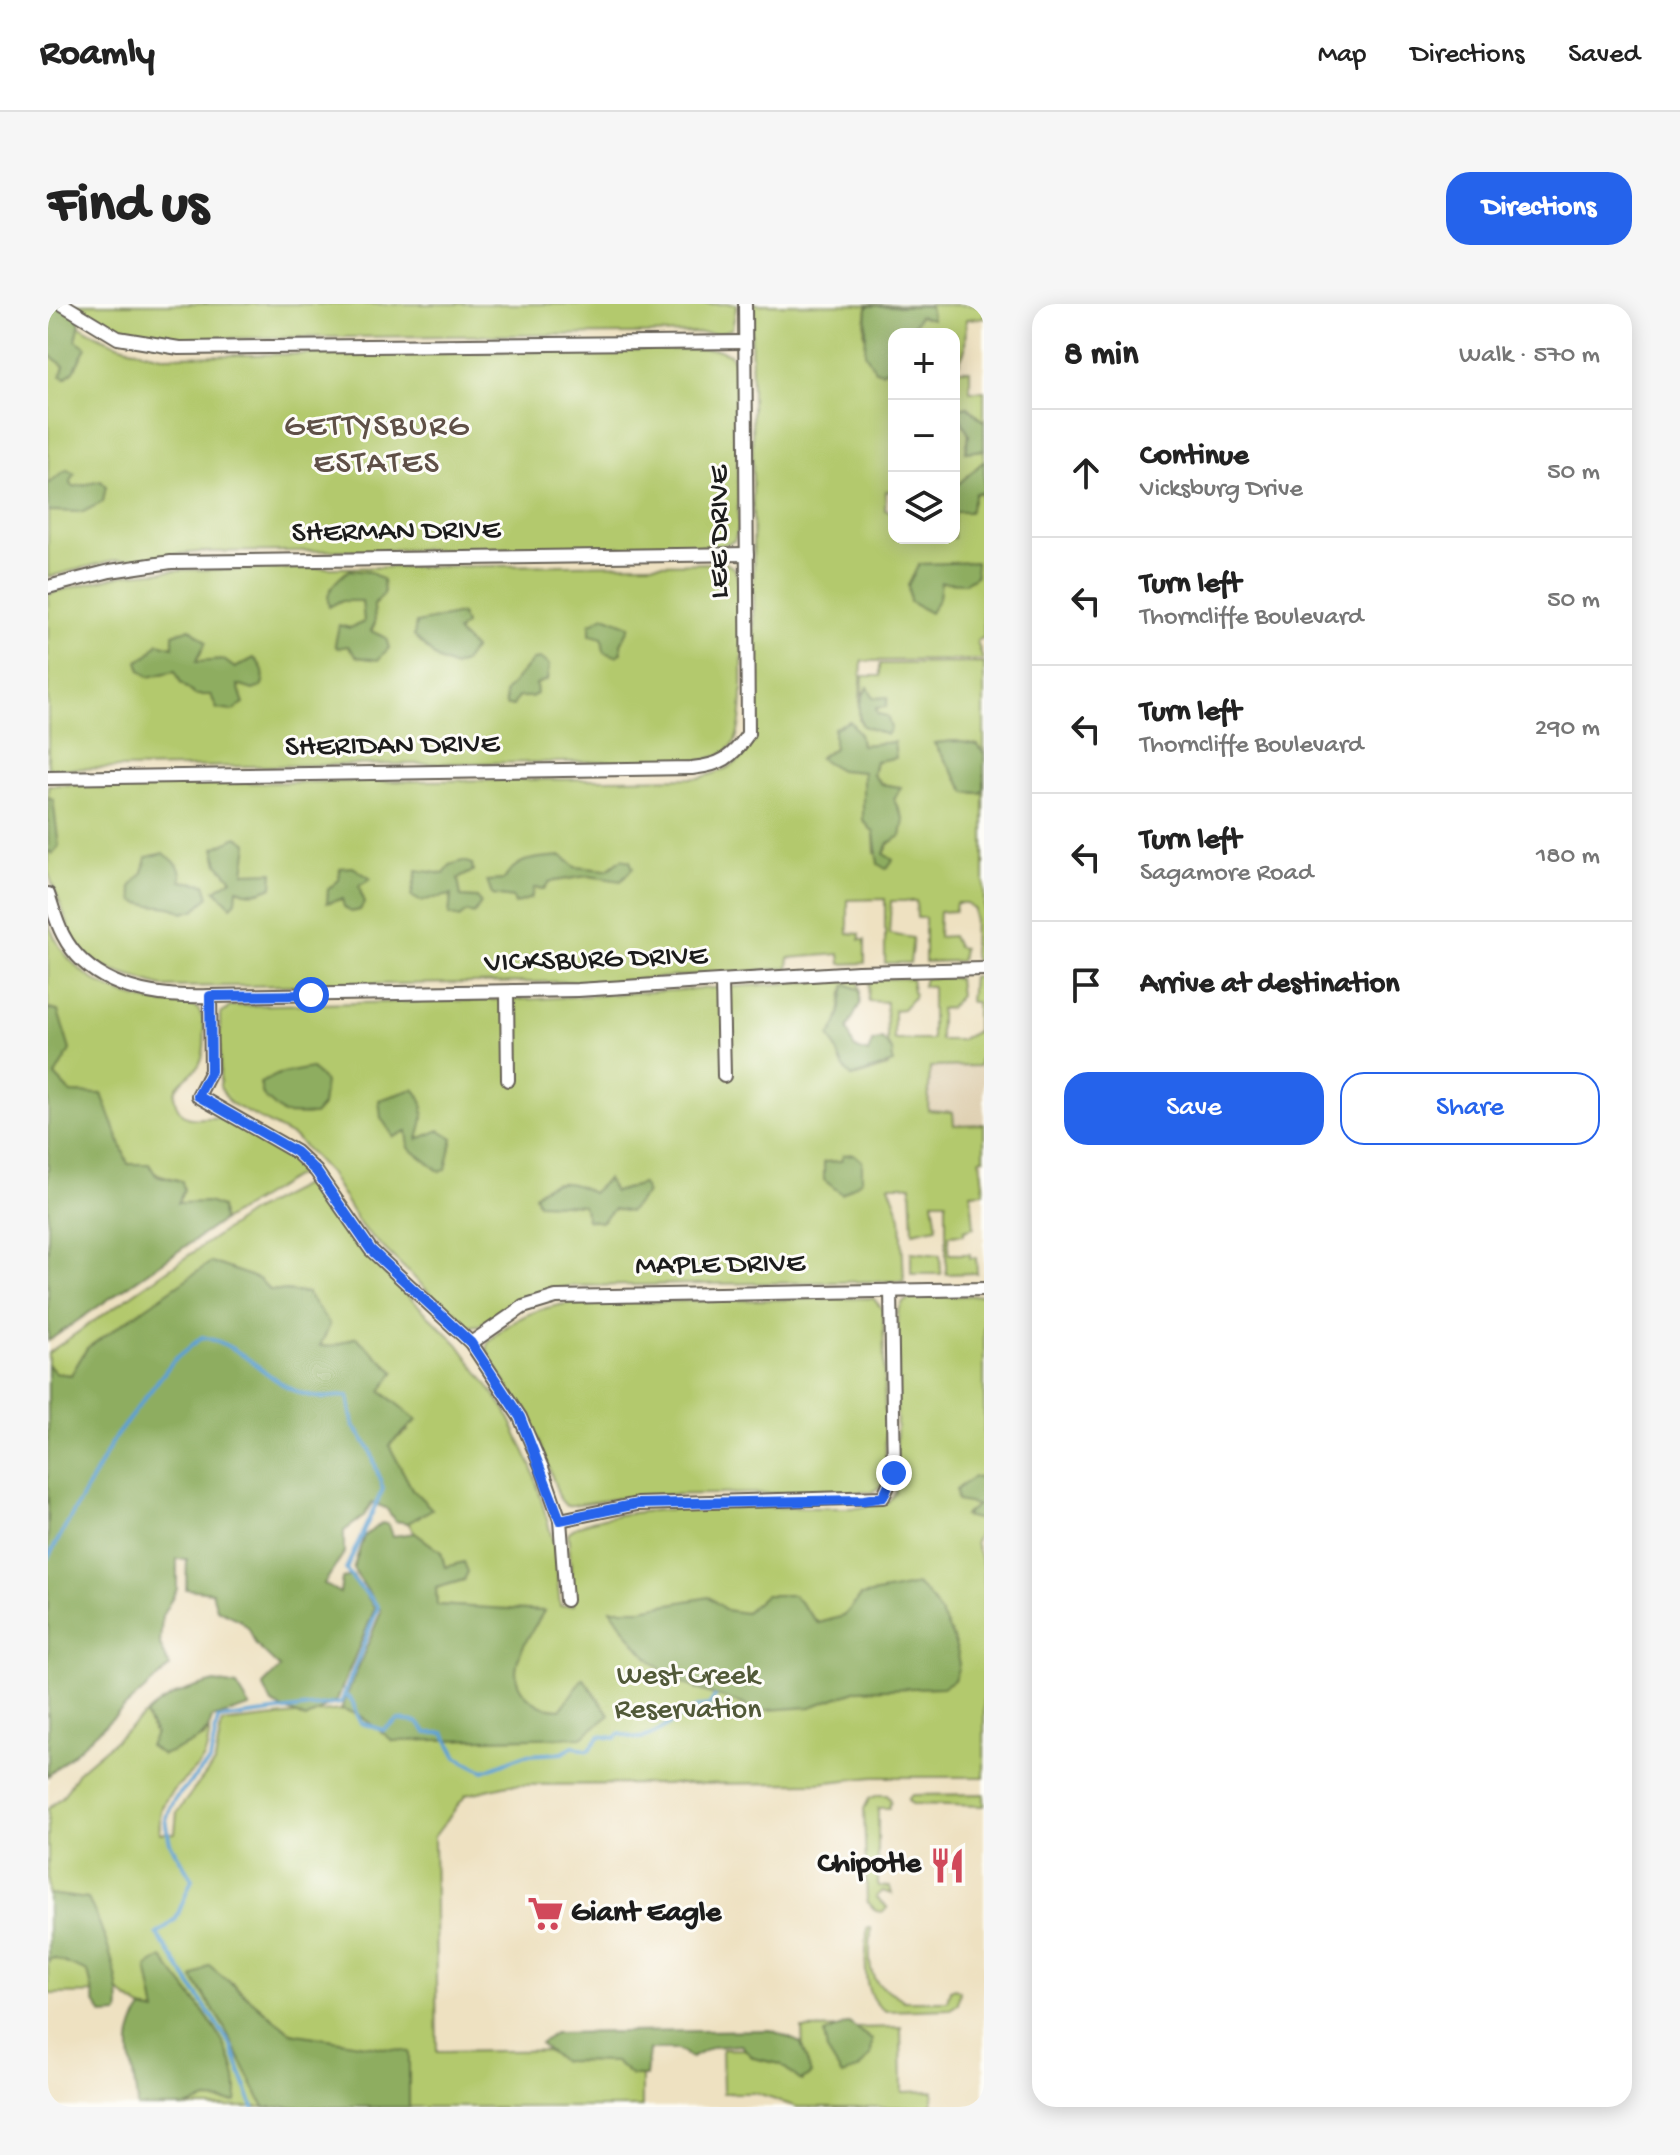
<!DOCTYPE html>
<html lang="en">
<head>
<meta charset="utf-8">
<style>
  :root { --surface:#fff; --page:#f6f6f6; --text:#222; --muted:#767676; --line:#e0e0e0; --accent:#2563eb }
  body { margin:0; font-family:"Gochi Hand",sans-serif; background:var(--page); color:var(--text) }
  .controls { position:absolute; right:24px; top:24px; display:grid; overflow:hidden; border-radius:16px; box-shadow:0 4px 20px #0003 }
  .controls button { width:72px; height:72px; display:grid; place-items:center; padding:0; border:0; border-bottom:2px solid var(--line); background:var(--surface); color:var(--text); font:40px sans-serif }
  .stop { position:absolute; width:24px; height:24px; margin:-18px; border:6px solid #2563eb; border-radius:50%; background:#fff }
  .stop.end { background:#2563eb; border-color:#fff; box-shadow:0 2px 8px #0008 }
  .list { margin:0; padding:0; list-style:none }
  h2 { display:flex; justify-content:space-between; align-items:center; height:104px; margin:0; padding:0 32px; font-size:34px }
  h2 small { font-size:26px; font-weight:400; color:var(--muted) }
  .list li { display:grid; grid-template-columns:52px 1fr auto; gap:24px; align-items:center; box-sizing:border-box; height:128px; padding:0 32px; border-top:2px solid var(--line) }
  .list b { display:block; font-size:30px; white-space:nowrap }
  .list p { margin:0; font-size:26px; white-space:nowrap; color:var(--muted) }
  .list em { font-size:26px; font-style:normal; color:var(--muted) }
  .actions { display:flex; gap:16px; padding:24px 32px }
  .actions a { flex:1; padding:18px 0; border:2px solid var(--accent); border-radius:24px; text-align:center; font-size:28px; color:var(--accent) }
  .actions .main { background:var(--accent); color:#fff }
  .icon { flex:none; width:44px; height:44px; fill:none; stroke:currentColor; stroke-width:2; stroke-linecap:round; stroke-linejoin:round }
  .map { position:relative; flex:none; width:936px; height:1803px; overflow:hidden; border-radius:24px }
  header { display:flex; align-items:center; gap:48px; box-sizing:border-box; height:112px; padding:0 40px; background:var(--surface); border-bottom:2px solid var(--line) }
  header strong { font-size:38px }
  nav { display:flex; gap:44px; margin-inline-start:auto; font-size:28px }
  .intro { display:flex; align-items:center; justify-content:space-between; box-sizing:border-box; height:192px; padding:0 48px }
  h1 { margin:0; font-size:56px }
  .button { padding:20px 36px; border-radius:24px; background:var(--accent); color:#fff; font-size:28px; font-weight:700 }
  main { display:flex; gap:48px; padding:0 48px }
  aside { flex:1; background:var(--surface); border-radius:24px; box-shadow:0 4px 20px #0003 }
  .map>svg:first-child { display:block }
  .built { fill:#e0d1b4 }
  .green { fill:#b3c96d; stroke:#687244; stroke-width:2; fill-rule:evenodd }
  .forest { fill:#8ead60; stroke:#55643e; stroke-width:2 }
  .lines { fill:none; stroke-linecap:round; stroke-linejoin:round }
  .stream { stroke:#5da1d2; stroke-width:4 }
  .minor-casing { stroke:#666156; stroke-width:16 }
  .minor { stroke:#fff; stroke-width:12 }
  .route { stroke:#2563eb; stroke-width:10 }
  .labels { text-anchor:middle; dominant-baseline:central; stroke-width:6; stroke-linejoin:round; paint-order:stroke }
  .street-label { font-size:30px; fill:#1c1c1c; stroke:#fdfcf7 }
  .park-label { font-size:30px; fill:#515938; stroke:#fdfcf7 }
  .poi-label { font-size:30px; font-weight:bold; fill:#1c1c1c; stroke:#fdfcf7; text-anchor:end }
  .neighbourhood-label { font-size:32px; letter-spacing:2px; fill:#5f5047; stroke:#fdfcf7 }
</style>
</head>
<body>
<header>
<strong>Roamly</strong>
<nav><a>Map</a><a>Directions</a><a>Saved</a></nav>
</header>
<div class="intro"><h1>Find us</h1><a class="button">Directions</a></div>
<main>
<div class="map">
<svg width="936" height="1803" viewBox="0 0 936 1803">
  <rect width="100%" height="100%" fill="#fdfcf7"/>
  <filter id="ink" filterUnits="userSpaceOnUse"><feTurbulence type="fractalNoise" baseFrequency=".0125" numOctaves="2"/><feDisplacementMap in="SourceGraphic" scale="16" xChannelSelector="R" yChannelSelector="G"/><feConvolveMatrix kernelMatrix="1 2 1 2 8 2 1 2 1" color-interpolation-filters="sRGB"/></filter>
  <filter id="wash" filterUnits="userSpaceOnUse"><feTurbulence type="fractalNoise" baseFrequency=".006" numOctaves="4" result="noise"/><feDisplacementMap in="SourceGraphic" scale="32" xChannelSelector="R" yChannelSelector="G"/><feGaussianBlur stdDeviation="1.8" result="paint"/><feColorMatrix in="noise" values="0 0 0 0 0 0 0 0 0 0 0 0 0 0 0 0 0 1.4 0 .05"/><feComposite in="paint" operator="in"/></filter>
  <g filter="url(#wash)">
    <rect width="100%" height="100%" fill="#eee1c1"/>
    <path class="built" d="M936 761V820L789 824 787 764Z"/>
    <g class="green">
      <path d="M0 0C39 30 66 42 114 52L669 45 682 50 689 63 690 225 686 237 673 242 152 248 66 256 0 273Z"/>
      <path d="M27 0H689L684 25 671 29 124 35 79 27Z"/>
      <path d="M703 0 936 1V14L918 15 917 45 911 59 906 62V30H854L819 3 816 30 834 68 846 60V188L838 187 837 206 846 209V234H906V208H921L927 189H933L936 333 929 337 935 356 814 357 811 415 815 422 830 410 820 384 814 390 815 372H832V360L936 359V450L929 441 907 437 886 439 918 488 933 489 936 485V657H927L925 651 926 605 918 599H908L907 607 891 608 890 633 904 632 909 643 915 644 913 657 877 658V614H869L868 597H843L841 630 865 634 862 659H837V595L800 596V629L812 630V636H817V659L793 660 792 650 741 654 740 664 572 677 117 683 65 667 44 656 26 636 0 568V481L651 474C691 463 705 453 707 410ZM846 438 828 457 825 471C842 489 857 506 853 531L841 539 836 550 827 549 826 529 815 515V467L772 453 786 444Z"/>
      <path d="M906 66H922V87H936V118L919 102 908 106 921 131 918 147 936 146V157L906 184Z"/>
      <path d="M678 259 687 265 691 279C692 314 700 410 687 437 680 450 669 452 656 456L0 465V291L6 288 79 270 129 266Z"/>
      <path d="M0 617C16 667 61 691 110 699 121 701 137 697 147 703 160 711 158 749 151 761 143 774 120 780 128 800 138 825 158 809 175 815 204 827 234 848 258 866L174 917 173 903 129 899 133 877 80 861 68 831 0 895 10 707 0 705Z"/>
      <path d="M924 673H936V752L932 753 931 762 882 763 880 806 905 808 906 821 936 820V854L932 855 936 888 923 889 926 923 916 926V930L901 931V950H922V954H928L929 969 898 970V897H885L889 923 865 928 863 881H841L853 913 856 977 522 982 475 994 431 1021 417 1023 313 922 281 869 248 834 182 799 172 783V711L183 702 489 695 810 675 812 686 799 680 794 692 793 715 788 725V742L804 773 840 763 838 698 820 697 821 675 863 674 866 693 855 705 846 706V736H884V682H875L877 674H910L912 692 901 704 892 705V736H912L928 728V698H922ZM794 857 814 858 801 883 776 876V859Z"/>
      <path d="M265 876 312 945 410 1040 457 1105 484 1163 506 1241 512 1302 526 1301 520 1229C558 1194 751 1205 810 1204L840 1198 848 1188 850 1008 855 998 863 994 936 991V1175L925 1173 930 1201 917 1212 936 1217 927 1238 936 1266V1473H825L771 1479 460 1481 418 1491 386 1533 389 1748 594 1745V1803H361V1749L354 1803H114L108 1709 95 1705 72 1689 0 1690V1505L15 1492 30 1468 97 1411 107 1431 155 1434 162 1426C160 1436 160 1449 154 1457 133 1485 108 1487 112 1529H127L129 1508 167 1458 174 1419 293 1406 310 1410 452 1305 389 1301 388 1284 416 1276 397 1263 393 1248 367 1229 360 1219 383 1205 364 1185 340 1140 360 1127 333 1086 285 1042H271L259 989 222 986 39 1044 23 1071 7 1069 0 1060V1049L203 908ZM178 1675H179L243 1729 206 1738Z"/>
      <path d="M863 948 892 951 893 970H863Z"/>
      <path d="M825 994 835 1006 838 1172 833 1182 824 1188 592 1191 518 1202 512 1195 491 1136 439 1048 440 1038C465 1014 488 1004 523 999Z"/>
      <path d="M936 1490V1502L864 1500 860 1496 864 1491Z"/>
      <path d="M830 1491H839L843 1496 841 1504H830V1582L842 1583 844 1590 834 1587 828 1593 840 1604 835 1608 828 1607 819 1597 816 1505 821 1495Z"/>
      <path d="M819 1624H823C823 1639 818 1666 829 1678 836 1686 848 1689 856 1697H899L902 1686 907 1684 912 1687 910 1700 902 1705 838 1707C810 1693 819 1651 819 1624Z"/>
      <path d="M853 1723 854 1788 885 1787 884 1803H749L706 1789H675L674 1745 755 1746 754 1725Z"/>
    </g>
    <g class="forest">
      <path d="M0 0C14 0 26 6 32 19L28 36 38 43 26 67 17 74 13 72 16 62 0 50Z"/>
      <path d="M819 2H882L884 15 871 12C866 23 858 30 846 30V60L834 68 827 66 817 49Z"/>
      <path d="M919 102 936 118V146L918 148 921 131 908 105Z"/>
      <path d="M936 157V187L927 189 922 208H906V184Z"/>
      <path d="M19 166 27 170 22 179 25 183 53 177 58 182 55 198 35 208 0 207V180Z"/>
      <path d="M928 258V272L917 279 893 278 891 294 882 309 862 298 860 281 871 260Z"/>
      <path d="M301 266 322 268 335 276 336 290 326 301 327 319 323 327 338 334 341 344 330 356 309 353 300 342 289 344 287 340 291 321 302 324 316 318 314 297H292L281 303C276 286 289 276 301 266Z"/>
      <path d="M413 310 417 321 409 328 426 345 415 359 406 363 390 356 366 332 368 319Z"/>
      <path d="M556 312 582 322 573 340 574 349 568 352 556 348 554 334 542 331V320Z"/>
      <path d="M142 324 158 338 148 358 176 356 187 364 206 354C214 361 219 372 213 383L205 386 190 381 196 400 184 407 169 405 163 391H147L133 379 127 367 101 373 93 367 90 357 101 351 110 339 125 343V330Z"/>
      <path d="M493 355 501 361 499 376 488 380 489 390 483 393H470L465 402H458L457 388 485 356Z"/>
      <path d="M820 383 826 394 840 393 838 403 828 404 830 410 839 412 843 424 839 431 815 422C807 409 812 395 820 383Z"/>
      <path d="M802 417 811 429 813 441 846 438 848 454 828 457 825 471 833 480 853 483 846 496 856 516 853 532 841 539 836 550 845 556 838 565 830 560 826 529 815 516V468L792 466 771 454 786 444V424Z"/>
      <path d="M907 437 930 441 936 450V485L933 489 918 488 886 439Z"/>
      <path d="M0 493 5 495 11 542 4 550 0 546Z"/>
      <path d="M189 533 200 539 196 569 225 568 224 583C212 589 202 591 189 585L188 597 183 602 167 586 184 575 170 560 166 544Z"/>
      <path d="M115 549C126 556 135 563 133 577L157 580 161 593 146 606 135 609C121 598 103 605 86 597L83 583 95 568 99 553Z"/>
      <path d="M514 552 527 563 559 566 574 555 582 557 585 564 573 577 540 572 501 578 496 585 486 584 483 594 467 600 465 594 444 591 439 577 456 576C468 552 490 554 514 552Z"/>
      <path d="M415 557 424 560 425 567 410 575 413 593 429 594 433 599 426 610 419 608 411 614 401 611 403 591 372 597 363 592 369 566 396 570 402 561Z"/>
      <path d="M305 563 323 575 311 582 316 599 312 606 303 608 296 603 294 595 279 599 280 585 291 576 292 564Z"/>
      <path d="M798 680 812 686V700L799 725 806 744 820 749 824 738 834 735 844 746 845 759 804 773C790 761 792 747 781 732 796 715 791 699 798 680Z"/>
      <path d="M0 705 10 707 22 746 7 772 23 789 54 790 80 860H101L108 871 134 877 136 886 130 899 159 898 173 903 174 917 0 1037Z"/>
      <path d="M263 764 277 778 274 802 266 811 235 810 215 792 212 779 231 770Z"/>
      <path d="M366 785C381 799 375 818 370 835L392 826 405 834 398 865 392 868 361 844 359 827 346 833 333 814 331 796Z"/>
      <path d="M806 850 814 857V876L794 890 776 876V858L793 857 795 851Z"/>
      <path d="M559 875 566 888 594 880 599 889 581 908 566 905 553 918 539 916 535 901 490 899 487 891C502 873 526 877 544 889Z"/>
      <path d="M163 958 211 975 222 986 259 989 282 1021 272 1042H285L308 1033 347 1068 333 1087 369 1116 341 1141 364 1185 384 1205 360 1219 347 1217 338 1204 324 1199 315 1213 296 1227V1249L276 1280 292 1289 294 1274 305 1272 327 1304 289 1396 258 1415 224 1400 215 1381 232 1364 207 1340 201 1325 192 1316 169 1305 164 1288 138 1285 139 1255H129V1285L114 1312 112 1341 122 1363 0 1472V1060L7 1069 23 1071 39 1044Z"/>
      <path d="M925 1173 936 1175V1217L916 1212 929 1201 909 1197 908 1186Z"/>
      <path d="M334 1219 341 1221 345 1232 367 1229 393 1248 397 1263 416 1258 420 1268 416 1276 388 1284 389 1301 496 1307C482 1332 452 1367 479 1392 491 1403 497 1404 513 1405L535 1374 562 1411 534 1433 345 1437 310 1410 293 1406 333 1307 305 1265 316 1232Z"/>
      <path d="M869 1281C886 1293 910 1336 911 1358 911 1363 908 1371 906 1376L895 1383 810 1386 763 1403 705 1407 695 1400C621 1378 606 1370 563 1305H593L661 1293 678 1306 697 1309 717 1291H746L770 1319 796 1312 813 1292Z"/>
      <path d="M167 1378 189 1382 202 1403 164 1414C160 1438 136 1442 115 1451L101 1442 107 1430 97 1411C118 1391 140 1385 167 1378Z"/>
      <path d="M0 1590 40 1595C54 1621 76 1682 71 1710L55 1711 47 1698 40 1668 5 1654 0 1657Z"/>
      <path d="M114 1653C142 1693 197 1747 188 1798L159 1796 137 1803H89C88 1766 70 1738 95 1705L108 1708 99 1663Z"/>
      <path d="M161 1661 243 1729 361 1748V1803H216L175 1721 145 1674Z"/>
      <path d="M801 1719 824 1736 823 1751 810 1766 794 1771 779 1747 776 1730Z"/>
      <path d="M723 1726 753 1739 763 1770 753 1777 732 1760 705 1754 693 1741 664 1743 643 1754 629 1746H601L598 1772H584L568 1758 513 1757 492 1740 506 1729Z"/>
    </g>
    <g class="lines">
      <g class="stream">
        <path d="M0 1254 68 1132 125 1057 154 1033C202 1042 223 1087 269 1093 279 1094 290 1092 300 1092L305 1121 322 1145 335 1185 298 1265C306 1280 320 1289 330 1303L293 1399 170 1415 162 1457 125 1497 117 1516 122 1539 144 1575 128 1615 109 1630 184 1743 205 1803"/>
        <path d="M296 1390 304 1397 313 1419 335 1426 351 1416 369 1418 379 1429H396L409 1453 436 1467 477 1451 515 1449 525 1442 540 1447 552 1432 567 1434 572 1430C578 1431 585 1435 591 1434 615 1433 633 1403 661 1401L667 1393"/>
      </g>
    </g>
  </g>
  <g filter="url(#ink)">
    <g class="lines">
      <defs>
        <g id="minor">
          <path d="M14 0 70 34 131 44 697 38"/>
          <path d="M0 283 62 267 123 258 699 250"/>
          <path d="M0 474 644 464C673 461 684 454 700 430L697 0"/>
          <path d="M0 590C5 604 8 618 15 631 43 685 107 694 162 692L163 767 150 792 248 848 268 867 323 946 423 1039 472 1113 494 1164 512 1216 518 1296"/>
          <path d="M674 678 676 772"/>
          <path d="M459 688 460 776"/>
          <path d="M162 692 530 686 810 668 936 665"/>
          <path d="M423 1039 475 1003 508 993 936 985"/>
          <path d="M512 1216 589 1200 835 1193 846 1169 843 986"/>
        </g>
      </defs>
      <use href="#minor" class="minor-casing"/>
      <use href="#minor" class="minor"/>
    </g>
  </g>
  <g class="lines" filter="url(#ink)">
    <path class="route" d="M263 691 162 692 163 767 150 792 248 848 268 867 323 946 423 1039 472 1113 512 1216 589 1200 816 1196 835 1193 846 1169"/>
  </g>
  <defs>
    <symbol id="restaurant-bare" viewBox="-9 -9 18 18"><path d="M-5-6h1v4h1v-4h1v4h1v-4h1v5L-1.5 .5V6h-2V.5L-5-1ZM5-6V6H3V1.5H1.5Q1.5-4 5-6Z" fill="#d1495b" stroke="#fdfcf7" stroke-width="2.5" paint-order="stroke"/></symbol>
    <symbol id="supermarket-bare" viewBox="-9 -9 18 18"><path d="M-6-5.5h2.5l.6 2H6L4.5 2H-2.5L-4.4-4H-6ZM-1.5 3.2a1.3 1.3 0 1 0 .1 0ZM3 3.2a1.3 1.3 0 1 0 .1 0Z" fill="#d1495b" stroke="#fdfcf7" stroke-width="2.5" paint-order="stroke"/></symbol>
  </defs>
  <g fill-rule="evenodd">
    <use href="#restaurant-bare" x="874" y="1536" width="51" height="51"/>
    <use href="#supermarket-bare" x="472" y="1584" width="51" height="51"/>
  </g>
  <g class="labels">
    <g class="street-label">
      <text transform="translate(673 228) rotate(-90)">LEE DRIVE</text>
      <text transform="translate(348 229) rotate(-1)">SHERMAN DRIVE</text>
      <text transform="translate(344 443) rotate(-1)">SHERIDAN DRIVE</text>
      <text transform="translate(548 657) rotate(-2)">VICKSBURG DRIVE</text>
      <text transform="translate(672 962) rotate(-1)">MAPLE DRIVE</text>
    </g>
    <g class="park-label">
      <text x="640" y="1373">West Creek<tspan x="640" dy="34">Reservation</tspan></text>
    </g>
    <g class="poi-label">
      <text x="873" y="1561">Chipotle</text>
      <text x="523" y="1610" text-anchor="start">Giant Eagle</text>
    </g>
    <g class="neighbourhood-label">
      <text x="329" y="124">GETTYSBURG<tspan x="329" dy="37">ESTATES</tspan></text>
    </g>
  </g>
</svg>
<div class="controls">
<button>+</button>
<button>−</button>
<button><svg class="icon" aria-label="layers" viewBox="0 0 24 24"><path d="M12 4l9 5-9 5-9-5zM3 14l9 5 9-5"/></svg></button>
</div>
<div class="stop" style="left:263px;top:691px"></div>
<div class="stop end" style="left:846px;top:1169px"></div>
</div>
<aside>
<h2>8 min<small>Walk · 570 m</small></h2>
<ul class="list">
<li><svg class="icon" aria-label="ahead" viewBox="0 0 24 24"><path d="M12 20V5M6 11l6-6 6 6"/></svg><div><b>Continue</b><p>Vicksburg Drive</p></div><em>50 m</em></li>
<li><svg class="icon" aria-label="left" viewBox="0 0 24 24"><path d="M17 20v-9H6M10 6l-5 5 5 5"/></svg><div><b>Turn left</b><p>Thorncliffe Boulevard</p></div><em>50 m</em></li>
<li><svg class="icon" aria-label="left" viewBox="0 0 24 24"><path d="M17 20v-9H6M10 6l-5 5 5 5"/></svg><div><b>Turn left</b><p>Thorncliffe Boulevard</p></div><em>290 m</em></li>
<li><svg class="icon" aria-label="left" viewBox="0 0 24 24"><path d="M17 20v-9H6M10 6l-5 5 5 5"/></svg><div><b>Turn left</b><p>Sagamore Road</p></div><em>180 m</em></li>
<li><svg class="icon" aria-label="arrive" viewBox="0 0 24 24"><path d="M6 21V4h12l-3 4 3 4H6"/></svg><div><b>Arrive at destination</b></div></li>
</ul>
<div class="actions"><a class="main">Save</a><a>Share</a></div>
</aside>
</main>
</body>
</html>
